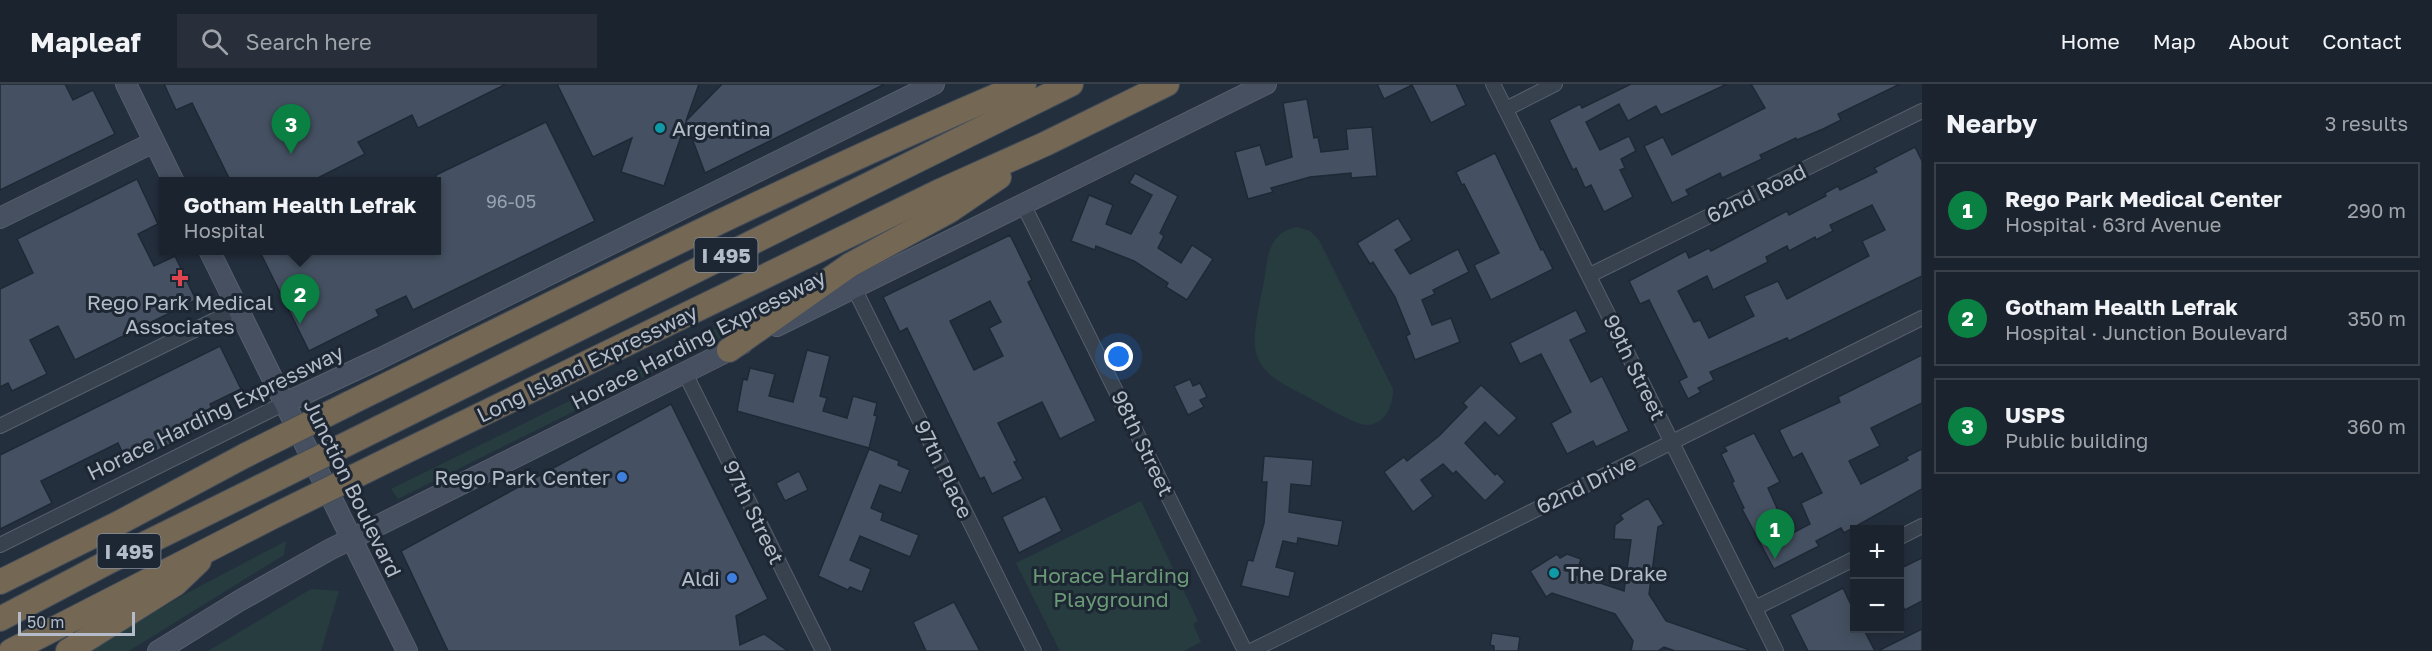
<!DOCTYPE html>
<html lang="en">
<head>
<meta charset="utf-8">
<style>
  :root { --surface:#1b232e; --page:#282f3a; --text:#f1f3f6; --muted:#a0a4aa; --line:#39404a; --accent:#0b8043 }
  body { margin:0; font-family:"Golos Text",sans-serif; background:var(--page); color:var(--text) }
  .controls { position:absolute; right:18px; bottom:18px; display:grid; overflow:hidden; border-radius:0px; box-shadow:0 3px 15px #0003 }
  .controls button { width:54px; height:54px; display:grid; place-items:center; padding:0; border:0; border-bottom:2px solid var(--line); background:var(--surface); color:var(--text); font:30px sans-serif }
  .scale { position:absolute; left:18px; bottom:15px; width:117px; box-sizing:border-box; padding-left:6px; border:3px solid #b4bcc9; border-top:0; font-size:16px; line-height:21px; white-space:nowrap; color:#b4bcc9; -webkit-text-stroke:4px #1d2633; paint-order:stroke }
  .you { position:absolute; left:1119px; top:273px; width:21px; height:21px; margin:-15px; border:4px solid #fff; border-radius:50%; background:#1a73e8; box-shadow:0 0 0 9px #1a73e833 }
  .badge { display:grid; place-items:center; width:39px; height:39px; border-radius:50%; background:var(--accent); color:#fff; font-size:20px; font-weight:700 }
  .pin { position:absolute; translate:-50% -50px; filter:drop-shadow(0 2px 3px #0008) }
  .pin::after { content:''; position:absolute; top:32px; width:21px; height:18px; background:inherit; clip-path:polygon(0 0,100% 0,50% 100%) }
  .popup { position:absolute; left:159px; top:93px; width:282px; height:78px; box-sizing:border-box; display:grid; place-content:center; border-radius:0px; background:var(--surface); filter:drop-shadow(0 2px 4px #0005); font-size:20px; white-space:nowrap; color:var(--muted) }
  .popup b { font-size:22px; color:var(--text) }
  .popup::after { content:''; position:absolute; left:50%; top:100%; margin-left:-12px; border:12px solid transparent; border-top-color:var(--surface) }
  .list { margin:0; padding:0; list-style:none }
  h2 { display:flex; justify-content:space-between; align-items:center; height:78px; margin:0; padding:0 24px; font-size:26px }
  h2 small { font-size:20px; font-weight:400; color:var(--muted) }
  .list li { display:grid; grid-template-columns:39px 1fr auto; gap:18px; align-items:center; box-sizing:border-box; height:96px; margin:0 12px 12px; padding:0 12px; border:2px solid var(--line); border-radius:0px }
  .list b { display:block; font-size:22px; white-space:nowrap }
  .list p { margin:0; font-size:20px; white-space:nowrap; color:var(--muted) }
  .list em { font-size:20px; font-style:normal; color:var(--muted) }
  .icon { flex:none; width:33px; height:33px; fill:none; stroke:currentColor; stroke-width:2; stroke-linecap:round; stroke-linejoin:round }
  .map { position:relative; flex:none; width:1922px; height:567px; overflow:hidden }
  header { display:flex; align-items:center; gap:36px; box-sizing:border-box; height:84px; padding:0 30px; background:var(--surface); border-bottom:2px solid var(--line) }
  header strong { font-size:28px }
  nav { display:flex; gap:33px; margin-inline-start:auto; font-size:21px }
  .search { width:420px; height:54px; background:var(--page); display:flex; align-items:center; gap:15px; box-sizing:border-box; padding:0 21px; border-radius:0px; color:var(--muted); font-size:22px }
  main { display:flex }
  aside { flex:1; background:var(--surface) }
  .map>svg:first-child { display:block }
  .green { fill:#263c3f }
  .building { fill:#455162; stroke:#1f2835; stroke-width:1.5; fill-rule:evenodd }
  .lines { fill:none; stroke-linecap:round; stroke-linejoin:round }
  .street-casing { stroke:#565f6c; stroke-width:16 }
  .secondary-casing { stroke:#565f6c; stroke-width:22 }
  .highway-casing { stroke:#434c59; stroke-width:26 }
  .street { stroke:#38414e; stroke-width:14 }
  .secondary { stroke:#465061; stroke-width:20 }
  .highway { stroke:#746855; stroke-width:24 }
  .highway-bridge-casing { stroke:#434c59; stroke-width:26; stroke-linecap:butt }
  .highway-bridge { stroke:#746855; stroke-width:24 }
  .culture-dot { fill:#0f9aa8; stroke:#1d2633; stroke-width:2 }
  .health-dot { fill:#e0444e; stroke:#1d2633; stroke-width:2 }
  .shop-dot { fill:#3f7fe0; stroke:#1d2633; stroke-width:2 }
  .labels { text-anchor:middle; dominant-baseline:central; stroke-width:6; stroke-linejoin:round; paint-order:stroke }
  .number-label { font-size:18px; fill:#98a1af }
  .shield { fill:#1d2633; stroke:#878f9c; stroke-width:1.5 }
  .shield-label { font-size:20px; font-weight:bold; fill:#b4bcc9 }
  .poi-label { font-size:21px; fill:#b4bcc9; stroke:#1d2633; text-anchor:start }
  .street-label { font-size:21px; fill:#b4bcc9; stroke:#1d2633 }
  .park-label { font-size:21px; fill:#6b9a76; stroke:#1d2633 }
</style>
</head>
<body>
<header>
<strong>Mapleaf</strong>
<div class="search"><svg class="icon" aria-label="search" viewBox="0 0 24 24"><circle cx="10" cy="10" r="6"/><path d="M15 15l6 6"/></svg>Search here</div>
<nav><a>Home</a><a>Map</a><a>About</a><a>Contact</a></nav>
</header>
<main>
<div class="map">
<svg width="1922" height="567" viewBox="0 0 1922 567">
  <rect width="100%" height="100%" fill="#242f3e"/>
  <g class="green">
    <path d="M1297 143 1310 147 1319 156 1393 305C1394 324 1381 348 1358 339 1344 334 1330 325 1317 318 1297 306 1265 296 1257 272 1250 253 1262 212 1265 191 1268 168 1271 148 1297 143Z"/>
    <path d="M790 208 723 253 398 415 391 405Z"/>
    <path d="M1141 417 1198 537 1193 540 1201 558 1184 567H1060L1016 479Z"/>
    <path d="M286 457 284 471 129 567H88L189 508Z"/>
    <path d="M311 505 339 507 321 567H208Z"/>
  </g>
  <g class="building">
    <path d="M0 0H65L73 16 93 6 115 50 0 106Z"/>
    <path d="M164 0H506L418 44 412 31 358 58 365 70 310 98H231L192 19 176 26Z"/>
    <path d="M557 0H699L686 37 722 0H885L705 89 686 38 664 102 621 88 632 54 593 73Z"/>
    <path d="M1377 0H1456L1466 21 1431 39 1412 1 1384 15Z"/>
    <path d="M1631 0H1727L1661 31 1656 22 1628 37 1619 20 1586 38 1600 66 1629 52 1636 67 1621 75 1625 84 1620 86 1633 113 1604 128 1591 101 1585 104 1576 84 1573 86 1549 36 1580 20 1582 24Z"/>
    <path d="M1751 0H1900L1838 30 1841 36 1823 45 1797 56 1796 54 1760 71 1762 75 1722 94 1720 89 1686 106 1689 111 1672 119 1644 62 1663 53 1672 71 1765 24Z"/>
    <path d="M1307 15 1314 54 1318 53 1321 68 1348 65 1346 45 1372 43 1377 92 1351 94V89L1310 93 1271 104 1273 108 1248 115 1235 68 1260 61 1266 81 1292 73 1283 19Z"/>
    <path d="M546 38 595 137 413 226 406 212 376 226 379 232 309 267 259 166H436V91Z"/>
    <path d="M1915 63 1922 77V192L1789 257 1787 254 1710 288 1714 296 1698 304 1701 308 1688 315 1679 297 1687 293 1649 216 1640 220 1629 197 1686 167 1689 174 1709 164 1711 167 1787 127 1789 131 1826 112 1825 109 1838 102 1840 106 1877 88 1874 84ZM1872 121 1885 146 1862 157 1869 172 1787 215 1778 197 1744 212 1754 232 1709 254 1700 236 1694 238 1678 207 1707 192 1713 206 1768 178 1766 173 1787 162 1789 167 1815 153 1816 156 1833 147 1830 141Z"/>
    <path d="M1495 69 1541 166 1543 165 1553 185 1491 216 1474 181 1499 169 1464 100 1462 101 1456 88Z"/>
    <path d="M1135 89 1178 112 1160 149 1164 152 1158 164 1181 179 1192 161 1213 175 1187 216 1166 203 1168 199 1134 177 1096 162 1095 166 1071 157 1089 111 1113 121 1106 140 1131 150 1152 111 1129 99Z"/>
    <path d="M137 95 158 140 138 150 154 182 175 172 196 216 75 276 58 242 30 256 47 290 12 307 8 299 0 303V205L33 189 17 155Z"/>
    <path d="M1398 134 1412 156 1395 166 1410 190 1458 165 1469 188 1433 206 1435 210 1422 216 1432 241 1451 234 1460 258 1415 276 1406 252 1410 250 1395 213 1373 178 1370 180 1357 159Z"/>
    <path d="M1010 151 1032 196 1028 198 1096 337 1060 355 1042 318 998 339 1017 377 1014 378 1023 395 992 410 984 393 980 395 907 244 900 248 883 213ZM990 217 1001 238 989 244 1003 272 974 286 950 237Z"/>
    <path d="M1576 226 1587 248 1570 256 1591 298 1602 292 1629 347 1596 363 1593 357 1567 370 1551 339 1571 328 1541 270 1520 280 1510 259Z"/>
    <path d="M220 262 241 305 210 320 218 337 128 381 118 359 41 397 52 419 0 445V371Z"/>
    <path d="M807 266 830 272 820 312 827 314 823 327 847 334 853 312 877 319 874 331 877 332 869 364 737 327 743 295 747 296 750 284 775 290 769 312 793 318Z"/>
    <path d="M1922 271V319L1871 344 1880 362 1849 377 1861 400 1908 376 1906 373 1922 365V405L1844 449 1841 444 1816 457 1819 462 1774 485 1742 425 1744 424 1732 399 1734 397 1721 370 1727 367 1724 363 1754 349 1780 398 1768 404 1789 451 1810 440 1801 419 1822 409 1802 369 1793 374 1779 346 1840 318 1838 313Z"/>
    <path d="M1190 295 1193 302 1200 299 1207 313 1200 316 1204 323 1188 331 1174 302Z"/>
    <path d="M1481 301 1517 334 1499 352 1485 338 1465 359 1495 391 1497 389 1505 398 1485 417 1456 387 1453 390 1443 380 1421 396 1433 412 1413 428 1384 388 1404 373 1407 377 1439 352 1467 323 1463 319Z"/>
    <path d="M671 320 768 515 736 532 740 561 764 550 788 567H448L401 467Z"/>
    <path d="M869 365 899 377 898 381 910 386 901 409 880 401 871 424 883 429 881 436 919 451 910 473 860 452 850 476 871 485 862 508 850 503 848 506 818 492Z"/>
    <path d="M1264 372 1313 376 1311 402 1291 400 1289 428 1343 437 1338 462 1298 454 1297 460 1283 457 1276 483 1295 488 1289 513 1241 502 1248 476 1253 477 1264 439 1267 398H1262Z"/>
    <path d="M799 387 808 406 785 417 776 399Z"/>
    <path d="M1045 412 1062 447 1019 469 1002 433Z"/>
    <path d="M1648 414 1664 440 1658 443 1649 510 1666 537 1747 565V567H1675L1664 563 1658 567H1631L1633 557 1615 530 1552 509 1546 513 1530 487 1557 470 1560 474 1567 470 1581 475 1576 491 1624 507 1631 456 1614 455 1615 441 1623 435 1620 431Z"/>
    <path d="M1922 474V517L1905 526 1899 515V485Z"/>
    <path d="M1843 504 1854 527V544H1863L1875 567H1808L1790 531Z"/>
    <path d="M954 518 980 567H926L913 538Z"/>
    <path d="M1922 545V567H1878Z"/>
    <path d="M1492 549 1520 553 1518 567H1494V562L1490 561Z"/>
  </g>
  <g class="lines">
    <defs>
      <g id="street">
        <path d="M1493 0 1776 567"/>
        <path d="M1506 25 1555 0"/>
        <path d="M1023 120 1245 567"/>
        <path d="M1590 191 1922 27"/>
        <path d="M854 204 1034 567"/>
        <path d="M685 289 823 567"/>
        <path d="M0 342 237 225"/>
        <path d="M1900 453 1922 442"/>
        <path d="M0 461 285 319"/>
        <path d="M1755 524 1854 475"/>
        <path d="M1251 567 1922 234"/>
      </g>
      <g id="secondary">
        <path d="M126 0 174 98"/>
        <path d="M0 134 154 58"/>
        <path d="M209 166 407 567"/>
        <path d="M777 242 1266 0"/>
        <path d="M285 319 379 275 934 0"/>
        <path d="M158 567 239 517 329 466 742 260"/>
      </g>
      <g id="highway">
        <path d="M729 266 850 181 949 127 999 93"/>
        <path d="M348 320C572 210 794 97 1024 0"/>
        <path d="M381 343 1071 0"/>
        <path d="M394 373 940 107 1045 60 1167 0"/>
        <path d="M0 498 117 440 246 371"/>
        <path d="M0 535 112 476 260 403"/>
        <path d="M11 567 274 432"/>
        <path d="M68 567 175 500 199 477"/>
      </g>
    </defs>
    <use href="#street" class="street-casing"/>
    <use href="#secondary" class="secondary-casing"/>
    <use href="#highway" class="highway-casing"/>
    <use href="#street" class="street"/>
    <use href="#secondary" class="secondary"/>
    <use href="#highway" class="highway"/>
    <defs>
      <g id="highway-bridge">
        <path d="M246 371 348 320"/>
        <path d="M260 403 381 343"/>
        <path d="M274 432 394 373"/>
      </g>
    </defs>
    <use href="#highway-bridge" class="highway-bridge-casing"/>
    <use href="#highway-bridge" class="highway-bridge"/>
  </g>
  <g class="culture-dot">
    <circle cx="660" cy="44" r="6"/>
    <circle cx="1554" cy="489" r="6"/>
  </g>
  <path class="health-dot" d="M177 185h6v6h6v6h-6v6h-6v-6h-6v-6h6z"/>
  <g class="shop-dot">
    <circle cx="622" cy="393" r="6"/>
    <circle cx="732" cy="494" r="6"/>
  </g>
  <g class="labels">
    <g class="number-label">
      <text x="511" y="117">96-05</text>
    </g>
    <g class="shield">
      <rect x="694.5" y="154" width="63" height="34" rx="4.5"/>
      <rect x="97.5" y="450" width="63" height="34" rx="4.5"/>
    </g>
    <g class="shield-label">
      <text x="726" y="171">I 495</text>
      <text x="129" y="467">I 495</text>
    </g>
    <g class="poi-label">
      <text x="672" y="44">Argentina</text>
      <text x="180" y="218" text-anchor="middle">Rego Park Medical<tspan x="180" dy="24">Associates</tspan></text>
      <text x="610" y="393" text-anchor="end">Rego Park Center</text>
      <text x="1566" y="489">The Drake</text>
      <text x="720" y="494" text-anchor="end">Aldi</text>
    </g>
    <g class="street-label">
      <text transform="translate(1756 109) rotate(-26)">62nd Road</text>
      <text transform="translate(698 255) rotate(-27)">Horace Harding Expressway</text>
      <text transform="translate(587 279) rotate(-26)">Long Island Expressway</text>
      <text transform="translate(1635 283) rotate(64)">99th Street</text>
      <text transform="translate(215 328) rotate(-26)">Horace Harding Expressway</text>
      <text transform="translate(1143 359) rotate(64)">98th Street</text>
      <text transform="translate(944 385) rotate(64)">97th Place</text>
      <text transform="translate(1586 400) rotate(-26)">62nd Drive</text>
      <text transform="translate(353 404) rotate(64)">Junction Boulevard</text>
      <text transform="translate(754 428) rotate(64)">97th Street</text>
    </g>
    <g class="park-label">
      <text x="1111" y="491">Horace Harding<tspan x="1111" dy="24">Playground</tspan></text>
    </g>
  </g>
</svg>
<div class="controls">
<button>+</button>
<button>−</button>
</div>
<div class="scale">50 m</div>
<div class="you"></div>
<div class="pin badge" style="left:1775px;top:475px">1</div>
<div class="pin badge" style="left:300px;top:240px">2</div>
<div class="popup"><b>Gotham Health Lefrak</b>Hospital</div>
<div class="pin badge" style="left:291px;top:70px">3</div>
</div>
<aside>
<h2>Nearby<small>3 results</small></h2>
<ul class="list">
<li><span class="badge">1</span><div><b>Rego Park Medical Center</b><p>Hospital · 63rd Avenue</p></div><em>290 m</em></li>
<li><span class="badge">2</span><div><b>Gotham Health Lefrak</b><p>Hospital · Junction Boulevard</p></div><em>350 m</em></li>
<li><span class="badge">3</span><div><b>USPS</b><p>Public building</p></div><em>360 m</em></li>
</ul>
</aside>
</main>
</body>
</html>
